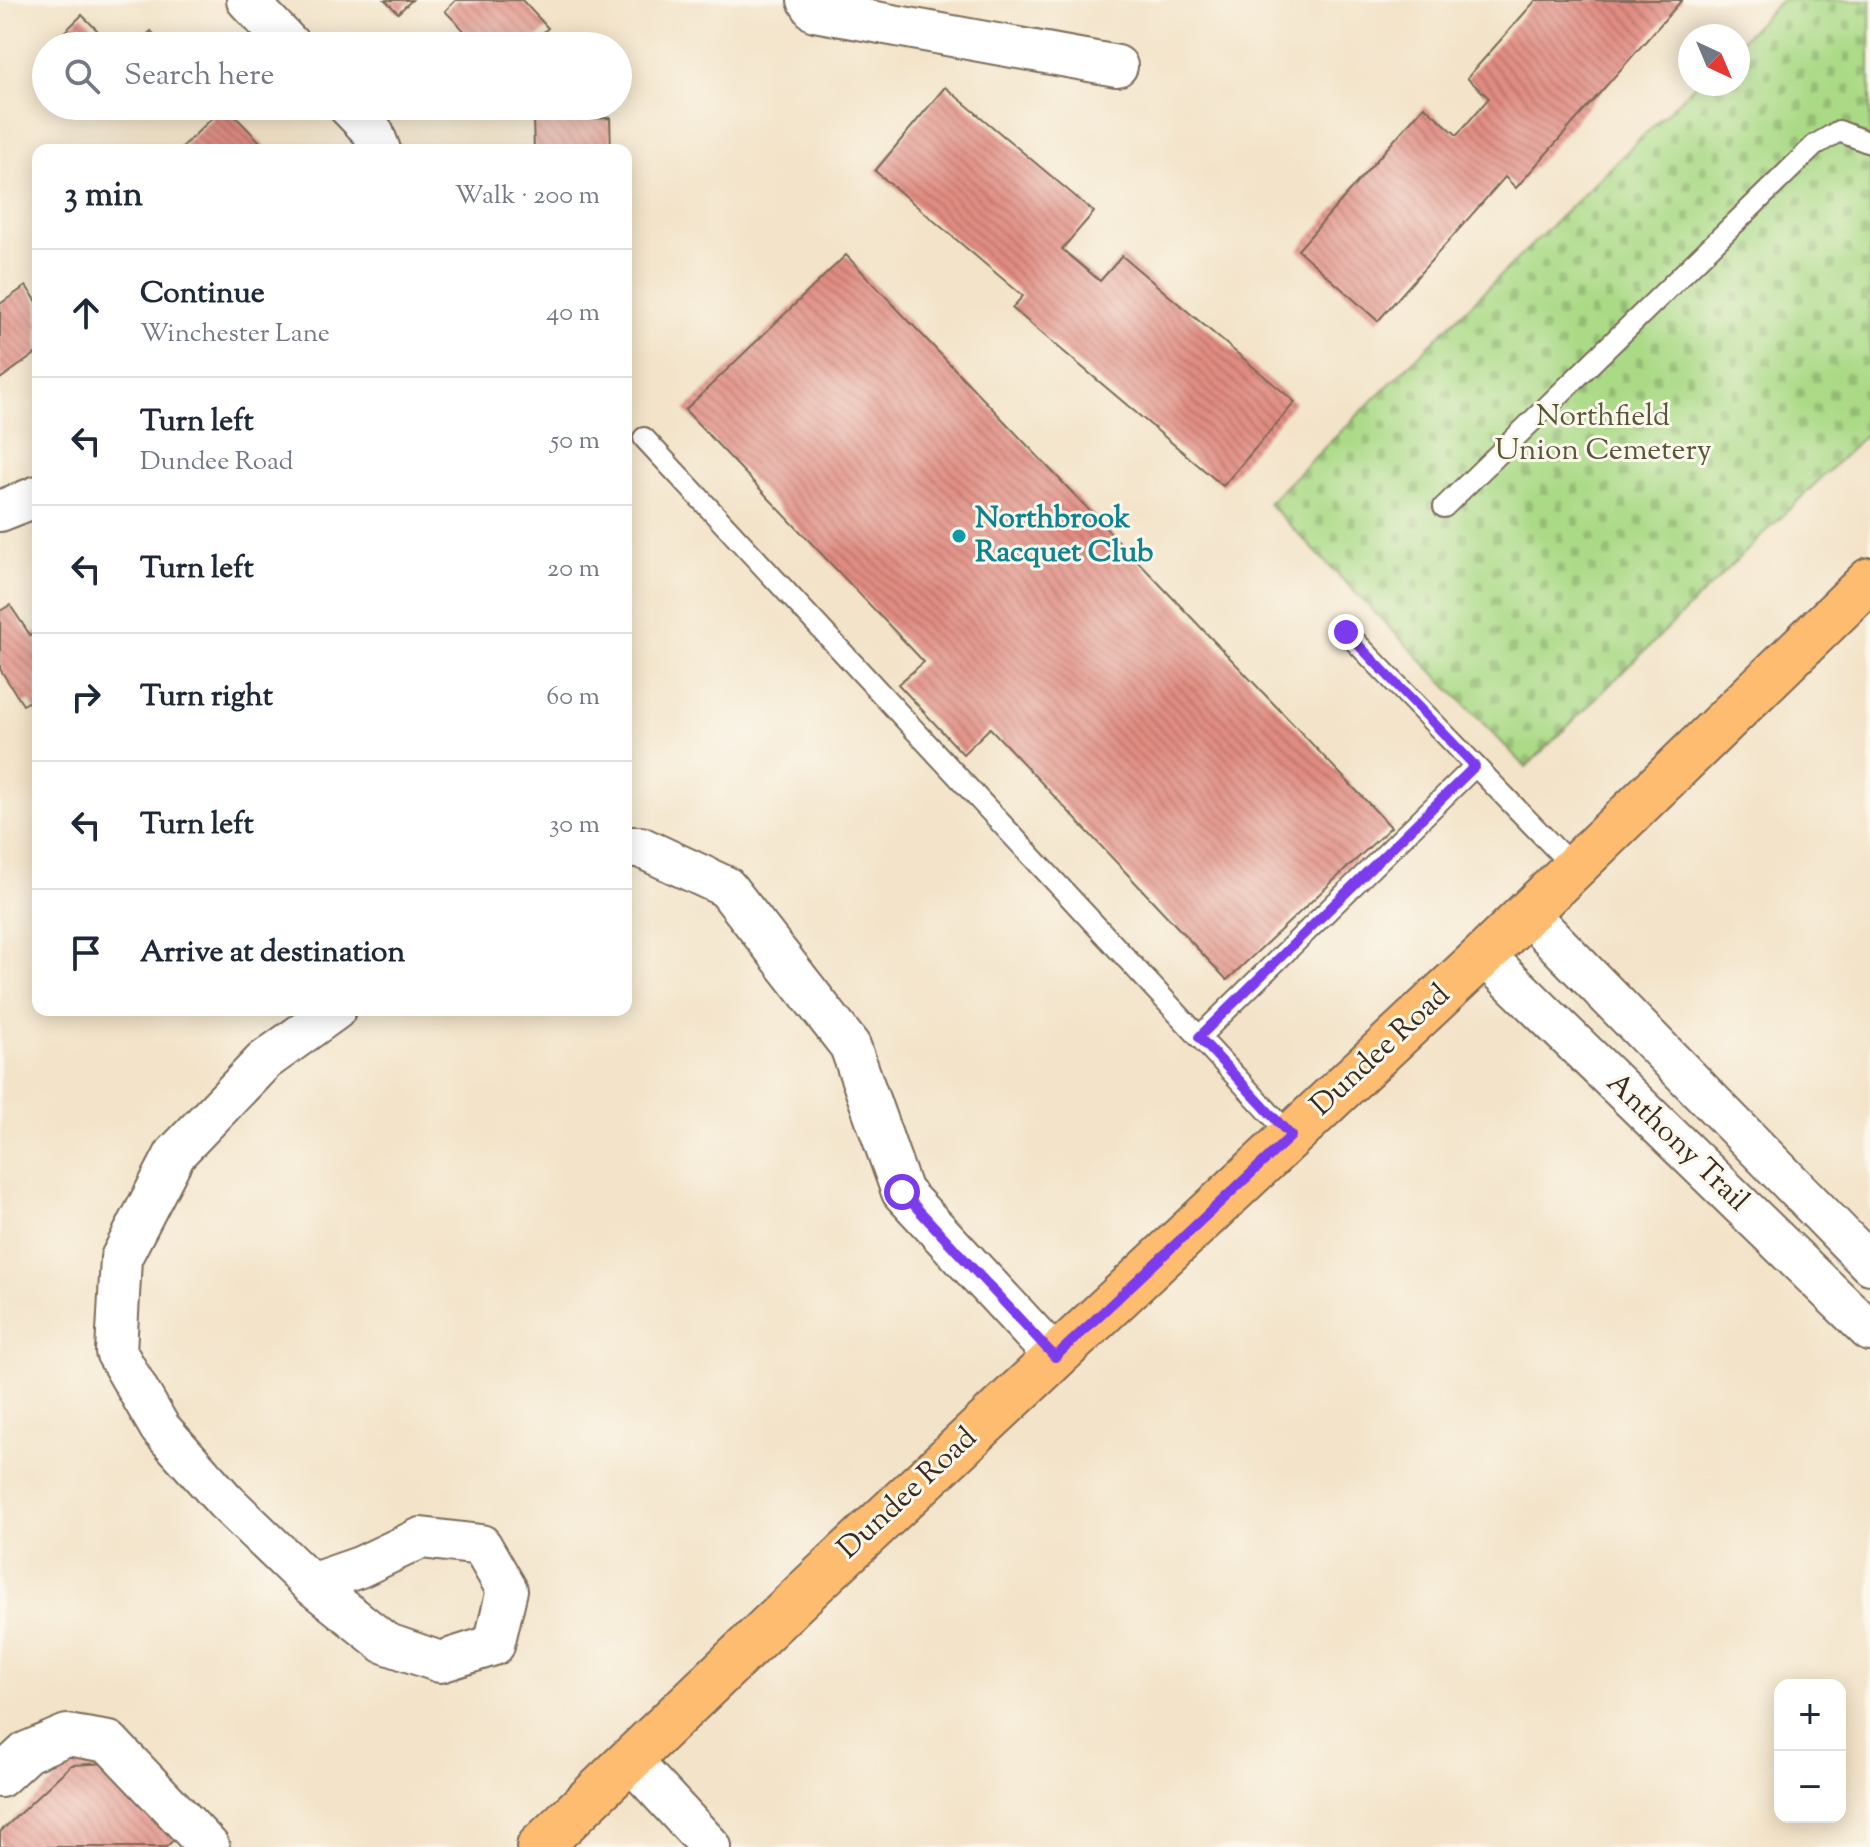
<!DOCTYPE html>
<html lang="en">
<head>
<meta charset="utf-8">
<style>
  :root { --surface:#fff; --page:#f6f6f7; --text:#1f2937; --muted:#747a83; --line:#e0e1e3 }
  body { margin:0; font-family:"Sorts Mill Goudy",serif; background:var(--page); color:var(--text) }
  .controls { position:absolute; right:24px; bottom:24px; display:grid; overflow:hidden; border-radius:16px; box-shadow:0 4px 20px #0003 }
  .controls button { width:72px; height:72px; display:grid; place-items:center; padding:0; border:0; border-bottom:2px solid var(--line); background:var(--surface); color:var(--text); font:40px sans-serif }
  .compass { position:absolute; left:1678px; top:24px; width:72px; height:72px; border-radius:50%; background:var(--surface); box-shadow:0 4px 20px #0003; rotate:136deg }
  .stop { position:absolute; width:24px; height:24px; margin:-18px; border:6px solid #7c3aed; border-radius:50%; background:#fff }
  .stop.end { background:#7c3aed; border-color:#fff; box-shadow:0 2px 8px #0008 }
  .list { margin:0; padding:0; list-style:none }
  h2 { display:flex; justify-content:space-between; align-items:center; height:104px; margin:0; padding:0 32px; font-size:34px }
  h2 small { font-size:26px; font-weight:400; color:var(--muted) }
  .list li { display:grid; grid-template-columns:52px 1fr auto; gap:24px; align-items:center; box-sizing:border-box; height:128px; padding:0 32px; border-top:2px solid var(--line) }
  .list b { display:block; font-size:30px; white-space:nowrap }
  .list p { margin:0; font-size:26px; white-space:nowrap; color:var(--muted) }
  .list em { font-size:26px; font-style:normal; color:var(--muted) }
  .icon { flex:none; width:44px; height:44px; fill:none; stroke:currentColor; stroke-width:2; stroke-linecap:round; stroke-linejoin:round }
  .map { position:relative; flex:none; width:1870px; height:1847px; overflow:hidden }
  .search { position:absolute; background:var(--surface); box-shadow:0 4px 20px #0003; left:32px; top:32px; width:600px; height:88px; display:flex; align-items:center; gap:20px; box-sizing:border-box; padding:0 28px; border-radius:44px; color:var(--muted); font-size:30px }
  .panel { position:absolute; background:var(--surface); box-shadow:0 4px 20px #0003; left:32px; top:144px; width:600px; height:872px; border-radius:16px }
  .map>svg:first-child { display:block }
  .cemetery { fill:url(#cemetery-stones); stroke:#738252; stroke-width:2 }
  .building { fill:url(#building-back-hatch) }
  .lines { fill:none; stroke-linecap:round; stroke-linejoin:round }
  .service-casing { stroke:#7b6b5a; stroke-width:24 }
  .minor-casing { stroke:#7b6b5a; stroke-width:44 }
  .primary-casing { stroke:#7b6b5a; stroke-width:48 }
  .service { stroke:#fff; stroke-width:20 }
  .minor { stroke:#fff; stroke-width:40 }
  .primary { stroke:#fdbc70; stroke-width:44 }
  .route { stroke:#7c3aed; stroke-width:10 }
  .culture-dot { fill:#0f9aa8; stroke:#fbf7ec; stroke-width:3 }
  .labels { text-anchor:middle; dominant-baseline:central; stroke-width:6; stroke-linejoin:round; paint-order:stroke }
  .park-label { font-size:30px; fill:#575638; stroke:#fbf7ec }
  .culture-label { font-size:30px; font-weight:bold; fill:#0d838f; stroke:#fbf7ec; text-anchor:start }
  .street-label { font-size:30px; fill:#3b2a1e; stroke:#fbf7ec }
</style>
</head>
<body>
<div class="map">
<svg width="1870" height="1847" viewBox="0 0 1870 1847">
  <defs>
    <pattern id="cemetery-stones" width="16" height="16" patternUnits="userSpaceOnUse" patternTransform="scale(2)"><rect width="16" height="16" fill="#abda87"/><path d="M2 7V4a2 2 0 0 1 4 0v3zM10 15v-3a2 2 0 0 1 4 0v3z" fill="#94bb74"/></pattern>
    <pattern id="building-back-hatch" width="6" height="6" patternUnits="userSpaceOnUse" patternTransform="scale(2)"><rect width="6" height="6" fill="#e18c82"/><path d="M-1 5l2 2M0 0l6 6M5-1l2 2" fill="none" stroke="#b8736a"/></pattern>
  </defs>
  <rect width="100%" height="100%" fill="#fbf7ec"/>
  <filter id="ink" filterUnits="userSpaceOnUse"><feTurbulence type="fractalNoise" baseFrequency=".0125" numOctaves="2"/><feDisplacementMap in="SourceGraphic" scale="16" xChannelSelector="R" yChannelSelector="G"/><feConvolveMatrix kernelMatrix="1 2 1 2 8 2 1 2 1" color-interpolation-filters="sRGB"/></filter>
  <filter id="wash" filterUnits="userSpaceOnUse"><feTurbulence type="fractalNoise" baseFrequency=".006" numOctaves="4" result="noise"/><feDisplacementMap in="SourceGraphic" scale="32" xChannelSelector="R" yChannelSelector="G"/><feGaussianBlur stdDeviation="1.8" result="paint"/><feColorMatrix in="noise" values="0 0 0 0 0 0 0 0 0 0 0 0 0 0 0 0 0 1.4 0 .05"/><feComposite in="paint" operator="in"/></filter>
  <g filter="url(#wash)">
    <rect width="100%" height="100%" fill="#f3e3c8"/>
    <path class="cemetery" d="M1782 0H1870V430L1526 767 1268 503 1696 84H1738V43Z"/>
    <g id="blocks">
      <g class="building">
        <path d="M385 0H412L398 13Z"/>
        <path d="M456 0H522L548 28 529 46H479L445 11Z"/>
        <path d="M1536 0H1682L1516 188 1505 177 1378 321 1298 250 1424 106 1457 135 1489 98 1467 78Z"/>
        <path d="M82 15 113 46H50Z"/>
        <path d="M151 31 165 46H135Z"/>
        <path d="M945 87 1094 212 1062 249 1100 281 1122 256 1295 402 1223 486 1012 308 1023 296 875 171Z"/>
        <path d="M225 106 268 150H179Z"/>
        <path d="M610 118 611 150H534L533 119Z"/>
        <path d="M846 255 1391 827 1227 980 990 728 963 754 898 684 924 662 685 410Z"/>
        <path d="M26 286 38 303V352L0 379V304Z"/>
        <path d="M10 605 30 635 38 630V714L30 701 23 705 0 669V611Z"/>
        <path d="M109 1763 177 1837 166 1847H0V1832L71 1765Z"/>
      </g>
    </g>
  </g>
  <g filter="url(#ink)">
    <use href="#blocks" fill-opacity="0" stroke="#7b6b5a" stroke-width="2"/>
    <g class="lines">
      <defs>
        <g id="service">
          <path d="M644 438 1291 1136"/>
          <path d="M1444 507 1815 145 1839 131 1870 143"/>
          <path d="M1346 632 1574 868"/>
          <path d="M1199 1037 1475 766"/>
        </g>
        <g id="minor">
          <path d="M247 0 291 46"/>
          <path d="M808 0 815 11 1117 66"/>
          <path d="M348 106 373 132 380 150"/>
          <path d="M0 511 38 496"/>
          <path d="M626 847H640L726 887 850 1046 902 1192 1055 1357"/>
          <path d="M1527 913 1870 1264"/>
          <path d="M1484 955 1870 1331"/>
          <path d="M311 1584 360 1567 421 1538 481 1545 507 1590 494 1645 440 1662 385 1643 311 1584 225 1501 160 1428 116 1352 121 1258 175 1154 264 1061 335 1010"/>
          <path d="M631 1761 711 1847"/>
          <path d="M0 1777 27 1752 67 1735 109 1742 209 1847"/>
        </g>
        <path id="primary" d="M539 1847 803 1594 1484 955 1870 580"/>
      </defs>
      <use href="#service" class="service-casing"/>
      <use href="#minor" class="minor-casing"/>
      <use href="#primary" class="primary-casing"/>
      <use href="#service" class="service"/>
      <use href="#minor" class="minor"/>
      <use href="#primary" class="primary"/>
    </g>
  </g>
  <g class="lines" filter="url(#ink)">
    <path class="route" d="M902 1192 1055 1357 1291 1136 1199 1037 1475 766 1346 632"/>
  </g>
  <circle class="culture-dot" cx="959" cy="536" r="8"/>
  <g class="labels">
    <g class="park-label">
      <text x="1603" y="417">Northfield<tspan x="1603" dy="34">Union Cemetery</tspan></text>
    </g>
    <g class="culture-label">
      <text x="975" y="519">Northbrook<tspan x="975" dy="34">Racquet Club</tspan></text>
    </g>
    <g class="street-label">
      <text transform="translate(1381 1051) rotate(-43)">Dundee Road</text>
      <text transform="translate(1677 1143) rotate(44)">Anthony Trail</text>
      <text transform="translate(908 1494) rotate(-43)">Dundee Road</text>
    </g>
  </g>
</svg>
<div class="controls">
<button>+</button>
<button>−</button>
</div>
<svg class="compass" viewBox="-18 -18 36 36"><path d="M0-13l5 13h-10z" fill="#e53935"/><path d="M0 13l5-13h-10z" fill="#747a83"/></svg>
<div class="stop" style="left:902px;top:1192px"></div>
<div class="stop end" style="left:1346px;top:632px"></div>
<div class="search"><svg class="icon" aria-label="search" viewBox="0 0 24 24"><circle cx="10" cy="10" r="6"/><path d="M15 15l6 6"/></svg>Search here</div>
<section class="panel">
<h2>3 min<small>Walk · 200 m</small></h2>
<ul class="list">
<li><svg class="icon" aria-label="ahead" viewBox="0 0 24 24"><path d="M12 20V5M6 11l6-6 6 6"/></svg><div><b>Continue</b><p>Winchester Lane</p></div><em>40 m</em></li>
<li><svg class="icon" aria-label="left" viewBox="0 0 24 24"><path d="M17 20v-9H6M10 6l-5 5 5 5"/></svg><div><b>Turn left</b><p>Dundee Road</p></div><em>50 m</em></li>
<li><svg class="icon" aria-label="left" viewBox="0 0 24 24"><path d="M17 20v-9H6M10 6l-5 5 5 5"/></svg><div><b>Turn left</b></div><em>20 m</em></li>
<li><svg class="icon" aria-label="right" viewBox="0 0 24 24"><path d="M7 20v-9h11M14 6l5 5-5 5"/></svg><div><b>Turn right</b></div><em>60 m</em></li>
<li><svg class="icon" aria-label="left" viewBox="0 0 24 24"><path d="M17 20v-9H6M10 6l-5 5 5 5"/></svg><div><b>Turn left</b></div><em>30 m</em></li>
<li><svg class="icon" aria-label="arrive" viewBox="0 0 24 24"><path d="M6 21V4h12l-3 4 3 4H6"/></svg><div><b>Arrive at destination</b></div></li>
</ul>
</section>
</div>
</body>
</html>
